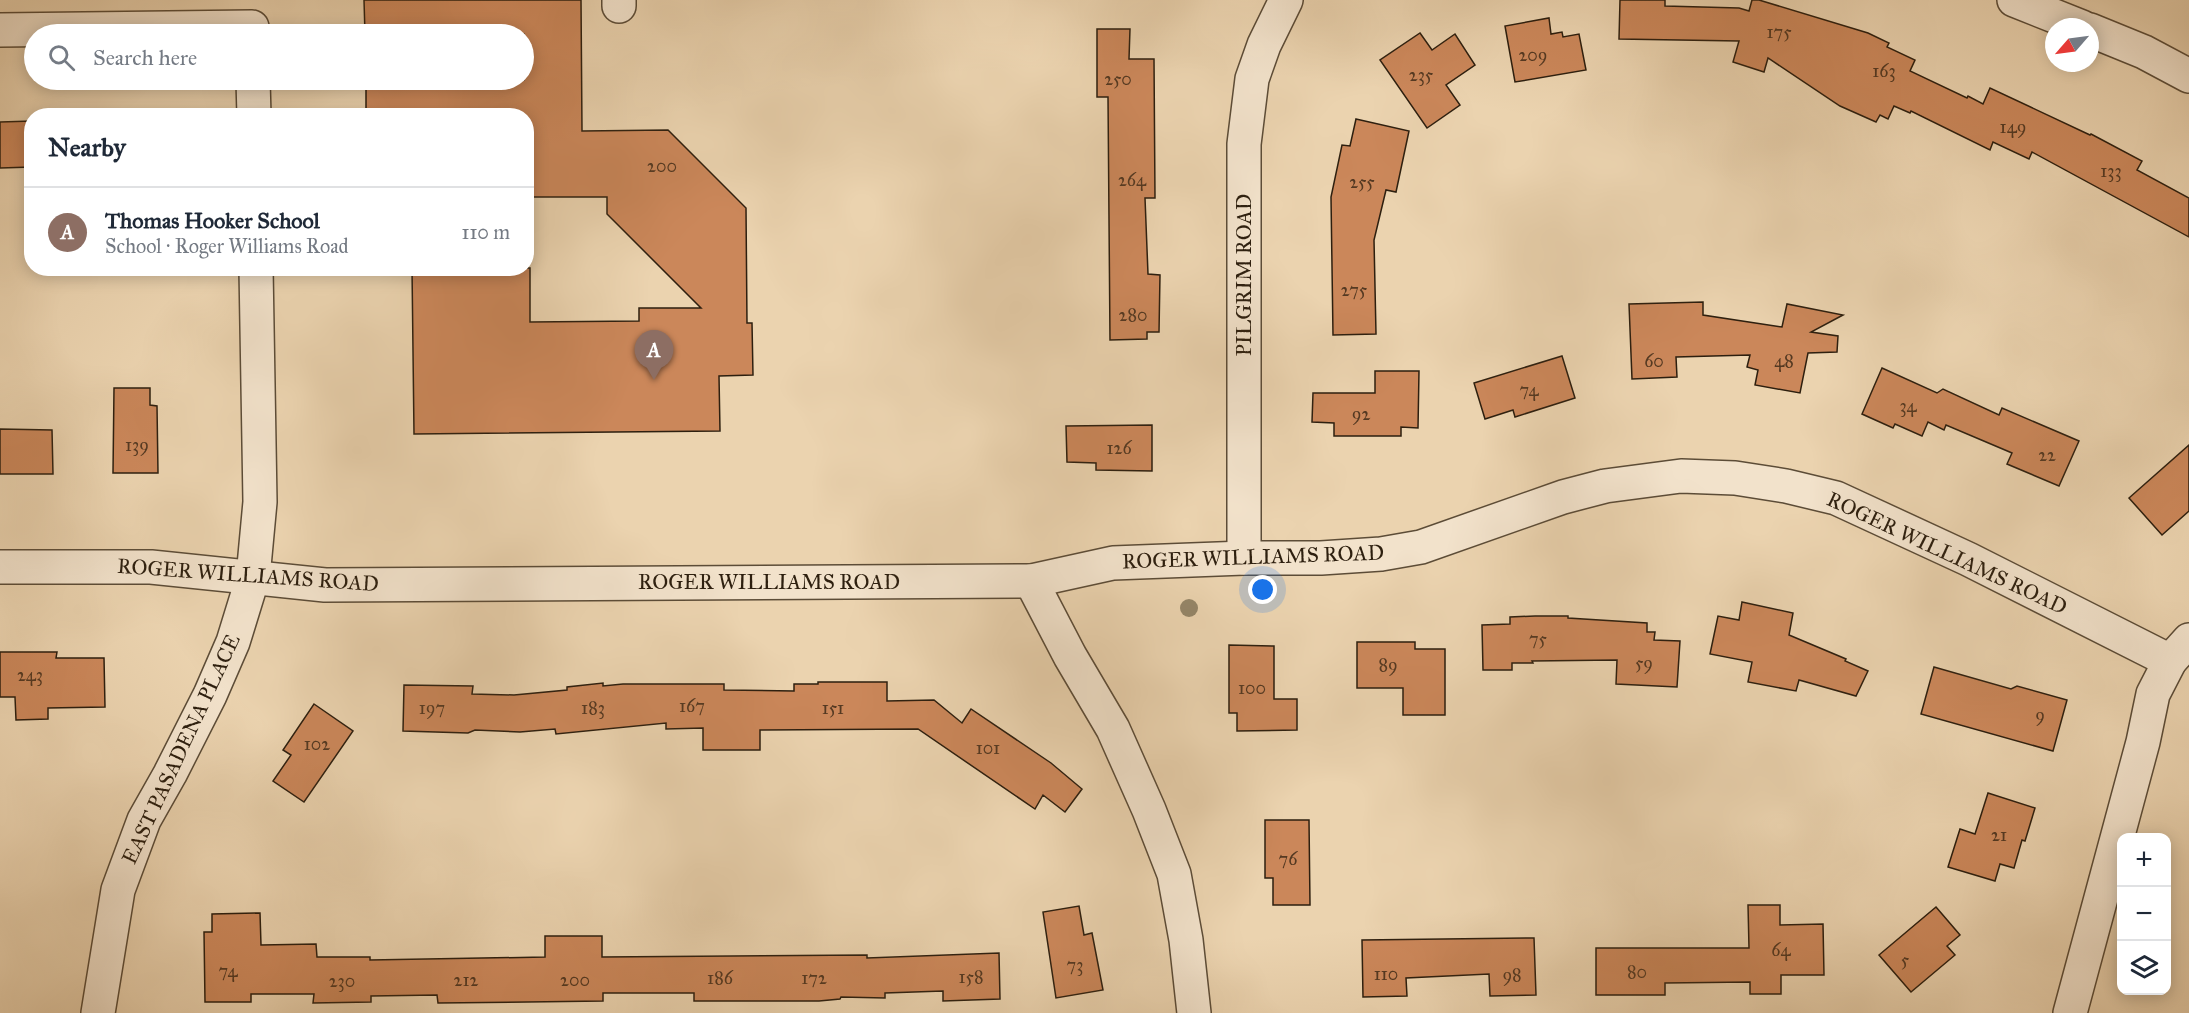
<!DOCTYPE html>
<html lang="en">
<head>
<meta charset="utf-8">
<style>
  :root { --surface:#fff; --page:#f6f6f7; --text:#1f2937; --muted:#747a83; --line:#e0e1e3; --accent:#8f2418 }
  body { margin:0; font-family:"IM FELL Great Primer",serif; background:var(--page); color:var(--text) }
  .controls { position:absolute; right:18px; bottom:18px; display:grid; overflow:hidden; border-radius:12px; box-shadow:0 3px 15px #0003 }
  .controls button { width:54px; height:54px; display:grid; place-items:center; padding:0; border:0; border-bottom:2px solid var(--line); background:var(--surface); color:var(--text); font:30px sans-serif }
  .compass { position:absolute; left:2045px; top:18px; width:54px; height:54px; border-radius:50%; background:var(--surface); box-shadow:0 3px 15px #0003; rotate:242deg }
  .you { position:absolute; left:1263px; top:590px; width:21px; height:21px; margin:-15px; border:4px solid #fff; border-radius:50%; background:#1a73e8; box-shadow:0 0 0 9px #1a73e833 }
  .badge { display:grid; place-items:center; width:39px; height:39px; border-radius:50%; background:var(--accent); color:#fff; font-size:20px; font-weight:700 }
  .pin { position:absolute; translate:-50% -50px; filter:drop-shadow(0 2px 3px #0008) }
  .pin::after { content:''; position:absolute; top:32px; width:21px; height:18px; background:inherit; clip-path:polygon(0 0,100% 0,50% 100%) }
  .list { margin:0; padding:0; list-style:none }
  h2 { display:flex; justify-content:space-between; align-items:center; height:78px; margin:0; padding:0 24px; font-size:26px }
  h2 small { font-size:20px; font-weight:400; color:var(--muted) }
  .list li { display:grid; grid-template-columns:39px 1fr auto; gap:18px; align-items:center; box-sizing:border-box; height:90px; padding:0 24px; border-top:2px solid var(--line) }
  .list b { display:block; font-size:22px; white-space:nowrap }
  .list p { margin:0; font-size:20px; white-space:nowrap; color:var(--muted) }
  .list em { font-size:20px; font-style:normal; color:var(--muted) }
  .icon { flex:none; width:33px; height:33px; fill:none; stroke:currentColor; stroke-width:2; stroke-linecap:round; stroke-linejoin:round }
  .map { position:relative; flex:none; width:2189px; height:1013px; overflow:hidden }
  .search { position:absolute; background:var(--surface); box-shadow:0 3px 15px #0003; left:24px; top:24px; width:510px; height:66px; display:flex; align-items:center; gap:15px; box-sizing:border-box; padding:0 21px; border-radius:33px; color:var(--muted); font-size:22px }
  .panel { position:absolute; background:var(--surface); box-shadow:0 3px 15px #0003; left:24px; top:108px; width:510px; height:168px; border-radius:24px }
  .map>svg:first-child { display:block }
  .building { fill:#cb875a; stroke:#2d1f0f; stroke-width:1.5 }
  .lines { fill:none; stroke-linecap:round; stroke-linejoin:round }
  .minor-casing { stroke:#5c4c37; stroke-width:36 }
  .minor { stroke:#f2e2cb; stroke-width:33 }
  .tree { fill:#958669 }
  .labels { text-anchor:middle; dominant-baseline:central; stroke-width:4.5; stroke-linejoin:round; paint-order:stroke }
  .number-label { font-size:18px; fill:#543922 }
  .street-label { font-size:21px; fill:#2d1f0f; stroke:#f2e2cb }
</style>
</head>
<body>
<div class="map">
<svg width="2189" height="1013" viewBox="0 0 2189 1013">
  <rect width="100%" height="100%" fill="#ebd3af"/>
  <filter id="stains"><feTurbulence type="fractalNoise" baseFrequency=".00333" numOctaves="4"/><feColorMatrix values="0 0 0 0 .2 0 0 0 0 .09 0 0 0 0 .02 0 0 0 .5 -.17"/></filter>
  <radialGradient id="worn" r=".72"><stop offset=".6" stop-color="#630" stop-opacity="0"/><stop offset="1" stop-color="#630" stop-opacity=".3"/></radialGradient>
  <g class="building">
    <path d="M364 0H581L582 131 668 130 746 208 747 323H752L753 375 719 376 720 431 414 434 412 268H530V322L639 321V308H701L607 214V197H526V116H366V80H524V34H365Z"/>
    <path d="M1620 0H1665V6L1739 8 1749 11 1752 0H1759L1868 33 1889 43 1887 47 1915 60 1910 71 1967 98 1968 96 1983 104 1990 88 2090 135 2091 134 2142 161 2137 170 2189 198V237L2032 152 2029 159 1993 142 1990 150 1911 111 1910 113 1894 106 1888 119 1880 115 1876 122 1840 106 1768 58 1764 72 1733 62 1739 41 1619 39Z"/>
    <path d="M1549 18 1551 34 1562 32 1563 37 1579 34 1586 70 1515 82 1505 26Z"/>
    <path d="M1097 29H1130L1129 59H1154L1155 198H1145L1148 274 1160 275 1159 332H1147V339L1110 340 1108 97H1097Z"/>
    <path d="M1420 33 1432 50 1455 34 1475 65 1446 85 1460 105 1427 128 1380 60Z"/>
    <path d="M1356 119 1409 131 1396 192 1386 190 1374 240 1376 334 1333 335 1331 197 1342 145 1350 146Z"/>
    <path d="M32 121V167L0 168V122Z"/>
    <path d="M1703 302V315L1782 327 1787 304 1843 315 1811 332 1838 336 1837 352 1808 353 1800 393 1755 385 1758 370 1747 367 1750 355 1676 357 1677 377 1632 379 1629 304Z"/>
    <path d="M1562 356 1575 398 1515 417 1513 410 1485 419 1474 383Z"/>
    <path d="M1882 368 1937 393 1943 389 1999 415 2002 408 2079 441 2059 486 2007 464 2012 453 1946 425 1944 430 1928 422 1922 436 1895 424 1893 428 1862 414Z"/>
    <path d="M1375 371H1419L1418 428 1401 427V436H1334V423L1312 422 1313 393H1375Z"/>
    <path d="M114 388H150V405L157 406 158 473H113Z"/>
    <path d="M1152 425V471L1096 470V463L1067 462 1066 426Z"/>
    <path d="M0 429 52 430 53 474H0Z"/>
    <path d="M2189 445V511L2162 535 2129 498Z"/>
    <path d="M1742 602 1793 613 1789 635 1846 659 1845 661 1868 671 1856 696 1799 680 1796 691 1748 682 1752 662 1710 654 1718 616 1739 620Z"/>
    <path d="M1535 616H1568V618L1647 623V632H1655L1654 640 1680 641 1677 687 1616 684 1617 660 1532 661 1533 663H1512V670H1483L1482 625 1510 624V617Z"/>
    <path d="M1357 642H1415V649H1445V715H1403V688H1357Z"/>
    <path d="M1229 645 1274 646V699H1297V730L1237 731V713H1229Z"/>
    <path d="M0 652H57L56 658H104L105 707 48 708V719L16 720 15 697H0Z"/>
    <path d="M1934 667 2011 689 2017 686 2067 700 2053 751 1921 714Z"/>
    <path d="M818 682H887V701L934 700 962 723 971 709 1051 763 1082 789 1065 812 1043 795 1035 809 918 729 760 730V750H703V728L666 729V723L556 734 555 729 520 732 475 730 468 733 403 731 404 685 473 686 472 694 514 695 567 690V687L603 683V686L623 684H724V690L794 691V684H818Z"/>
    <path d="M314 704 353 731 304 802 273 781 291 755 283 750Z"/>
    <path d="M1988 793 2035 808 2025 841 2022 840 2014 868 2000 864 1995 881 1948 867 1960 829 1975 834Z"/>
    <path d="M1265 820H1309L1310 905H1273V878H1265Z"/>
    <path d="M1748 905H1780V925L1823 924 1824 975H1781V994H1750V982L1665 983V995H1596V948H1749Z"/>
    <path d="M1079 906 1084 935 1092 933 1103 990 1056 998 1043 912Z"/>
    <path d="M1936 907 1960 935 1947 946 1955 955 1911 992 1879 955Z"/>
    <path d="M260 913 261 945 316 944 317 957H370V960L545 957V936H602V957L867 955V958L999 953 1000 999 943 1001V991L885 993V998L841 997 840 999 819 1001H694V993H603V1001L438 1003 437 995 371 996V1002L313 1003 314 994H251V1002H205L204 932H212V914Z"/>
    <path d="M1534 938 1536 995 1490 996 1489 974 1406 978 1407 996 1363 997 1362 940Z"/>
  </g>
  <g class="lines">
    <defs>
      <g id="minor">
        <path d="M619 0V6"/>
        <path d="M2014 0 2082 27"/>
        <path d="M0 30 252 27"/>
        <path d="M2090 30 2144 52 2189 76"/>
        <path d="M253 80 254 116"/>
        <path d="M1244 558V144L1252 79 1264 45 1286 0"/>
        <path d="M0 567H151L325 585 1031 581 1113 563 1244 558H1321L1381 554 1421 547 1563 497 1605 486 1681 476 1735 478 1786 486 1836 498 1968 559 2170 661"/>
        <path d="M1031 581 1070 656 1113 729 1149 810 1174 874 1186 940 1194 1013"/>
        <path d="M98 1013 118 890 144 820 170 774 210 695 233 642 253 577 260 502 256 268"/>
        <path d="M2070 1013 2143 742 2153 694 2170 661 2189 640"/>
      </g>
    </defs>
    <use href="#minor" class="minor-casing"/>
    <use href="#minor" class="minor"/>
  </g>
  <circle class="tree" cx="1189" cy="608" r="9"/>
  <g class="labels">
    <g class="number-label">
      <text x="1779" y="32">175</text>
      <text x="1533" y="55">209</text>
      <text x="1884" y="71">163</text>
      <text x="1421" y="75">235</text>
      <text x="1118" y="79">250</text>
      <text x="2013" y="127">149</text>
      <text x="662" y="166">200</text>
      <text x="2111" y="171">133</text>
      <text x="1132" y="180">264</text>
      <text x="1362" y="182">255</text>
      <text x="1354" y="290">275</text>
      <text x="1133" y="315">280</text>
      <text x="1654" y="361">60</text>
      <text x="1784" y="361">48</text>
      <text x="1529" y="390">74</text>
      <text x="1908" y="406">34</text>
      <text x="1361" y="414">92</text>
      <text x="137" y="445">139</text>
      <text x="1119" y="448">126</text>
      <text x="2047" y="455">22</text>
      <text x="1538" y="639">75</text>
      <text x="1644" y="663">59</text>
      <text x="1388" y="665">89</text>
      <text x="30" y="675">243</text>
      <text x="1252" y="688">100</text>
      <text x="692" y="706">167</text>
      <text x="432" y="708">197</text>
      <text x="593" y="708">183</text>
      <text x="833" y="708">151</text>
      <text x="2040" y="715">9</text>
      <text x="317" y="744">102</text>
      <text x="988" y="748">101</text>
      <text x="1999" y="835">21</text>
      <text x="1288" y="859">76</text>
      <text x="1781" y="950">64</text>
      <text x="1905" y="960">5</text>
      <text x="1075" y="965">73</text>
      <text x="228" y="971">74</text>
      <text x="1637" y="972">80</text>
      <text x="1386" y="974">110</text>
      <text x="1512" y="975">98</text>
      <text x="971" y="977">158</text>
      <text x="720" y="978">186</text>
      <text x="814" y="978">172</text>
      <text x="466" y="980">212</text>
      <text x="575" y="980">200</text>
      <text x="342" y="981">230</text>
    </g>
    <g class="street-label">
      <text transform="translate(1244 275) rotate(-90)">PILGRIM ROAD</text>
      <text transform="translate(1947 553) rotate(25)">ROGER WILLIAMS ROAD</text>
      <text transform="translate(1253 557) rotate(-2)">ROGER WILLIAMS ROAD</text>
      <text transform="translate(248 575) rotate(4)">ROGER WILLIAMS ROAD</text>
      <text x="769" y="582">ROGER WILLIAMS ROAD</text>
      <text transform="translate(181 749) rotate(-65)">EAST PASADENA PLACE</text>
    </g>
  </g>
  <rect width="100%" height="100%" filter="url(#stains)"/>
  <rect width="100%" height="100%" fill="url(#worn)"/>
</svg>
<div class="controls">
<button>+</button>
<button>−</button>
<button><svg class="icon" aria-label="layers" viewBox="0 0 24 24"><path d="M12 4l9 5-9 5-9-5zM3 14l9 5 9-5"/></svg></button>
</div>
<svg class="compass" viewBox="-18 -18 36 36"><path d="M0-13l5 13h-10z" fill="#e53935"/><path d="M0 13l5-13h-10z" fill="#747a83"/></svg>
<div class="you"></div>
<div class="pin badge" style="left:654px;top:380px;background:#8d6e63">A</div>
<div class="search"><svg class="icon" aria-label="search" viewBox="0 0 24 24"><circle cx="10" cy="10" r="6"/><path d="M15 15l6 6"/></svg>Search here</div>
<section class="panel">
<h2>Nearby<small></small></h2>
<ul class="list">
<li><span class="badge" style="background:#8d6e63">A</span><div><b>Thomas Hooker School</b><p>School · Roger Williams Road</p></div><em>110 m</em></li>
</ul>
</section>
</div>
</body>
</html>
